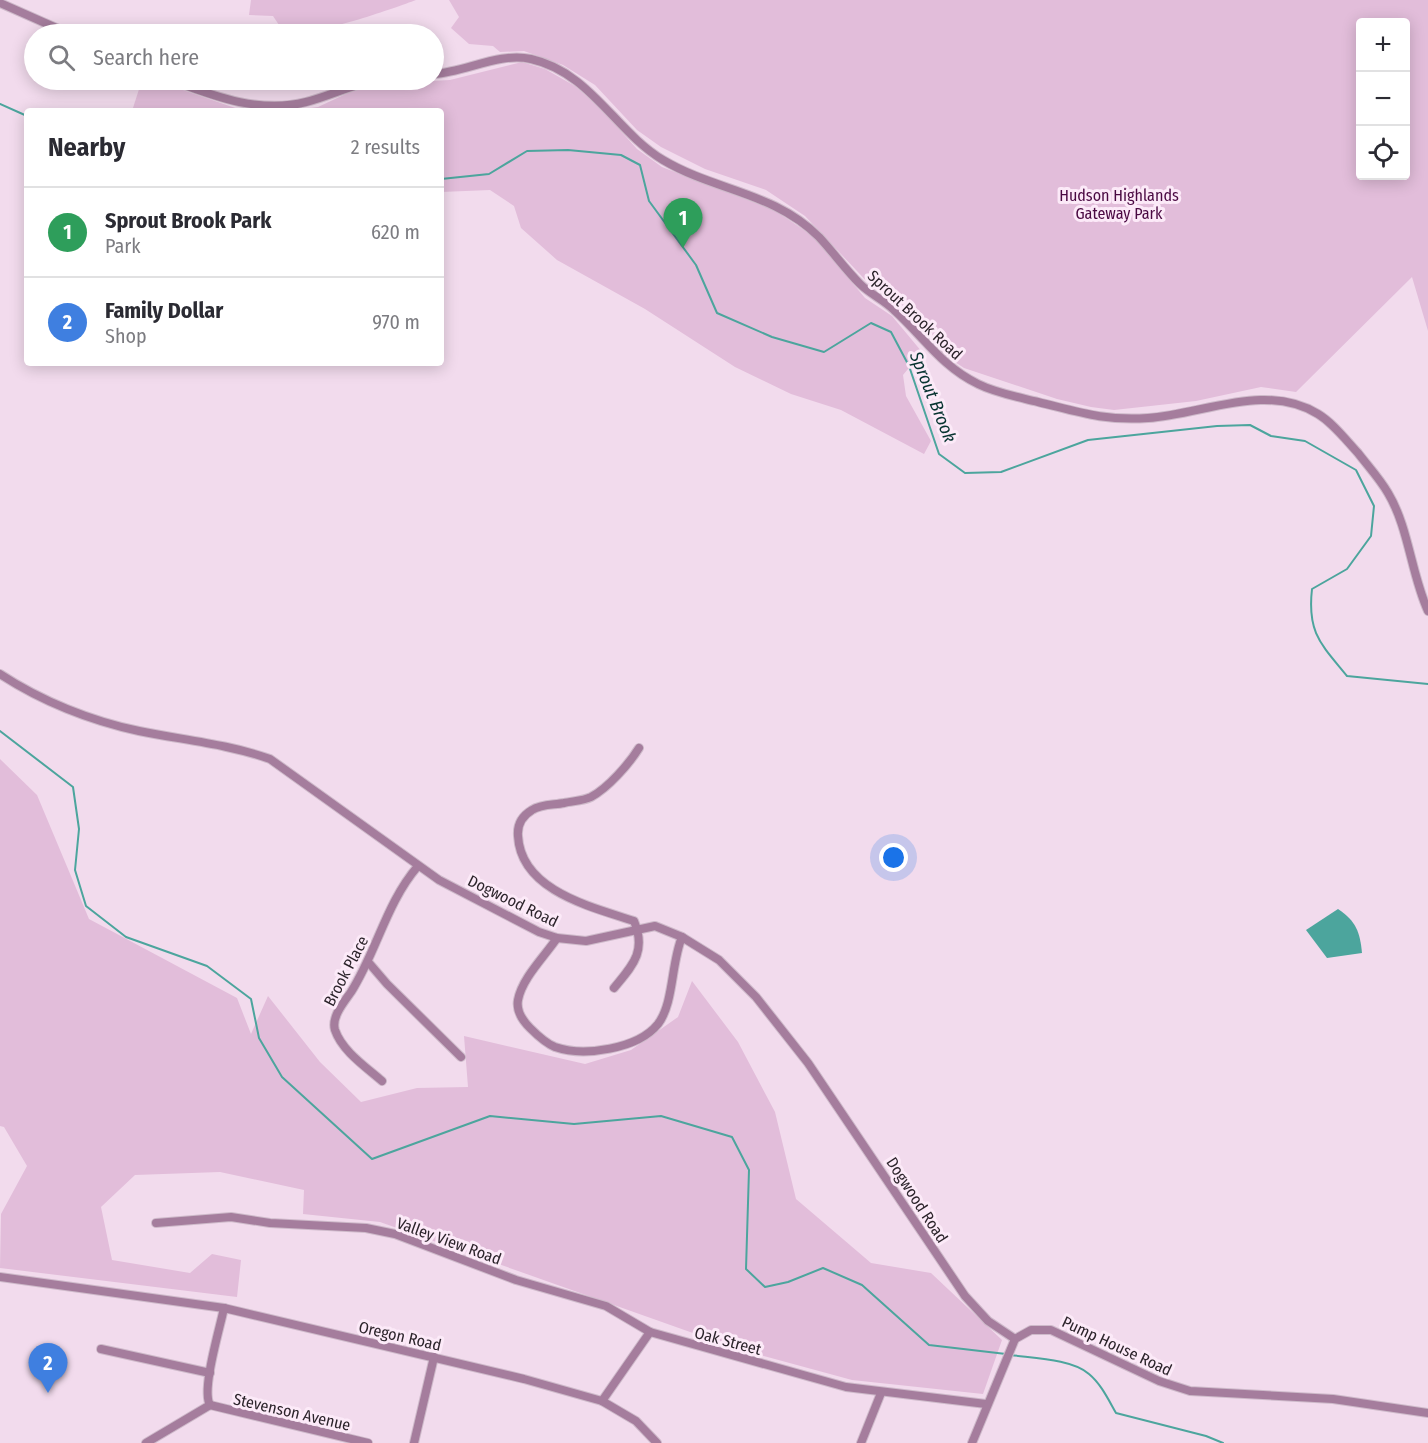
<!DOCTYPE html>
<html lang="en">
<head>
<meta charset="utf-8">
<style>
  :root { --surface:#fff; --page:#f2f2f3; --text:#2b2b33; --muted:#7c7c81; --line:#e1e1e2; --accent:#327a73 }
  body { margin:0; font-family:"Fira Sans Condensed",sans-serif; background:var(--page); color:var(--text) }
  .controls { position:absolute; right:18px; top:18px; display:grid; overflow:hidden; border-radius:6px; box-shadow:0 3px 15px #0003 }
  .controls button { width:54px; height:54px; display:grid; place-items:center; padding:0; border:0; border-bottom:2px solid var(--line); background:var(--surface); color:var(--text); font:30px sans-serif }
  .you { position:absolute; left:894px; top:858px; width:21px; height:21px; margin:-15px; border:4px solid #fff; border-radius:50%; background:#1a73e8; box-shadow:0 0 0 9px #1a73e833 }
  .badge { display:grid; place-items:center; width:39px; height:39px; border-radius:50%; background:var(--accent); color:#fff; font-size:20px; font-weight:700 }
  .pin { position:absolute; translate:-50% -50px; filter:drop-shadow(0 2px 3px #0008) }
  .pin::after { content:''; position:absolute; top:32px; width:21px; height:18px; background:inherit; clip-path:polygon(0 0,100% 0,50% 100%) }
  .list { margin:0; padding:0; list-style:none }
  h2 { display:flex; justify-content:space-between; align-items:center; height:78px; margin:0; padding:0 24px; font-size:26px }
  h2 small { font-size:20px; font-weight:400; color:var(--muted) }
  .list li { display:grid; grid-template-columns:39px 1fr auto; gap:18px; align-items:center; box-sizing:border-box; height:90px; padding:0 24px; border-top:2px solid var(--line) }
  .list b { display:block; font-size:22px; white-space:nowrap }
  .list p { margin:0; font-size:20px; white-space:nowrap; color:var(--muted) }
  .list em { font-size:20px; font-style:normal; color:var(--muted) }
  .icon { flex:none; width:33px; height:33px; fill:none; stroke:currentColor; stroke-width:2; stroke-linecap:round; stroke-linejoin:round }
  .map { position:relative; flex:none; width:1428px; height:1443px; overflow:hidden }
  .search { position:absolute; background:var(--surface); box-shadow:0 3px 15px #0003; left:24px; top:24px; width:420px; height:66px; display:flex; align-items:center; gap:15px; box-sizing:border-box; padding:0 21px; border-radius:33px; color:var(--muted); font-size:22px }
  .panel { position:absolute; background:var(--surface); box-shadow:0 3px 15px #0003; left:24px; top:108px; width:420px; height:258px; border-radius:6px }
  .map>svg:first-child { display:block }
  .green { fill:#e2bdda; fill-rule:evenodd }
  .water { fill:#4ca59d }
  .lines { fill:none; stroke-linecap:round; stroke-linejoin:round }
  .stream { stroke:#4ca59d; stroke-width:2 }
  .minor-casing { stroke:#cebaca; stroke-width:10 }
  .minor { stroke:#a57d9d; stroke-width:8 }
  .labels { text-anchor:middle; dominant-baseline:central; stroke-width:6; stroke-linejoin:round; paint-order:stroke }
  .park-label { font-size:16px; fill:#4a0942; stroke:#fceaf8 }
  .street-label { font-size:16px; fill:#2c242b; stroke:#fceaf8 }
  .water-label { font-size:18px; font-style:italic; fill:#073330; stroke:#fceaf8 }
</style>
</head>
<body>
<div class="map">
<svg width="1428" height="1443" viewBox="0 0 1428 1443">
  <rect width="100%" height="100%" fill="#f2dbed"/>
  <g class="green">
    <path d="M251 0H416C392 9 302 41 283 31L273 16 249 15Z"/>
    <path d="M449 0H1428V331L1412 277 1296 392 1261 387 1196 401 1114 410 1091 407 1057 399 964 368 940 352 926 340 895 303 873 288 805 216 766 190 705 169 661 147 637 130 595 85 563 65 524 51 500 52 493 46 469 44 451 28 459 17ZM1360 22H1406V176H1360Z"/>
    <path d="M522 62 545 69 575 86 599 107 637 149 662 167 776 211 814 237 865 298 892 316 922 352 903 375 906 396 931 441 924 454 841 410 791 394 735 367 645 309 557 260 521 228 514 206 490 190 441 192V111H292L318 107 348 93 377 84 450 80Z"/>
    <path d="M142 80H154L244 111H132Z"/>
    <path d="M0 759 37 795 89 919 237 998 251 1034 268 996 320 1062 361 1102 417 1088 468 1087 464 1036 585 1064 631 1050 678 1017 692 981 738 1042 775 1112 796 1199 871 1263 931 1273 1002 1340 983 1394 852 1380 738 1349 380 1222 303 1214 304 1190 220 1172 135 1175 101 1207 112 1260 190 1273 212 1254 241 1260 237 1297 0 1268 1 1214 27 1166 4 1127 0 1126Z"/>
  </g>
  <path class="water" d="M1338 909C1356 921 1360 932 1362 953L1327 958 1306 930Z"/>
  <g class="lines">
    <g class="stream">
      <path d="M0 104 27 116"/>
      <path d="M441 179 489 174 527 151 568 150 621 155 640 165 649 201 696 265 717 313 772 337 824 352 871 323 891 332 909 366 939 454 965 473 1001 472 1088 440 1217 426 1250 425 1271 436 1305 441 1356 470 1374 506 1371 536 1347 569 1312 589C1307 633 1321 644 1347 676L1428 684"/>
      <path d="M0 731 73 787 79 829 75 870 86 906 126 937 207 966 251 999 259 1038 282 1077 372 1159 490 1116 574 1124 661 1116 732 1137 749 1170 746 1269 765 1287 788 1282 823 1268 862 1285 929 1345 1006 1354"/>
      <path d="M1011 1355C1032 1358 1073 1359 1089 1374 1101 1384 1108 1399 1116 1413L1206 1436 1223 1443"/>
    </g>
    <defs>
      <g id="minor">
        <path d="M0 3 70 34"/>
        <path d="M434 74C466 72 499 52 531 59 590 72 616 132 663 160 715 191 774 192 819 237 833 252 845 269 860 284 870 294 884 300 894 310 923 336 942 367 978 384 996 393 1018 397 1038 402 1079 412 1103 421 1148 418 1204 414 1266 382 1318 414 1333 423 1346 440 1358 453 1368 466 1380 479 1388 493 1409 528 1411 574 1428 611"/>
        <path d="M171 80C214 96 259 114 306 102 330 96 353 84 377 80"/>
        <path d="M0 674C41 701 91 721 139 731 183 740 228 744 270 759L439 880 539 932 557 938 586 941 655 926 682 937 719 960 756 997 808 1063 965 1296 988 1321 1015 1339"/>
        <path d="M557 938C545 956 522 978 518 1000 516 1011 522 1020 530 1028 537 1035 545 1043 555 1047 584 1057 638 1049 658 1024 674 1003 671 963 682 937"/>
        <path d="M369 963 387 984 461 1057"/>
        <path d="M614 988C632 966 647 952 634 921 592 907 521 891 518 836 517 824 522 816 532 810 541 804 554 805 564 803 572 801 583 801 591 797 608 788 629 764 639 748"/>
        <path d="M382 1081C366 1067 342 1051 335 1030 331 1017 344 1002 351 992 377 951 386 903 418 866"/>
        <path d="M156 1223 231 1217 270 1223 366 1228 395 1234 516 1280 606 1306 650 1332"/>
        <path d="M0 1277 224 1308 524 1379 602 1401 636 1421 657 1443"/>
        <path d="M101 1349 210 1373"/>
        <path d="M602 1401 650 1332 846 1387 986 1404"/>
        <path d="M210 1405 368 1443"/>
        <path d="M210 1405C201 1390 220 1328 224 1308"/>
        <path d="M146 1443 210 1405"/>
        <path d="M414 1443 434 1357"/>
        <path d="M861 1443 881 1393"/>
        <path d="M972 1443 1015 1339 1031 1330H1051L1159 1381 1190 1391 1333 1399 1428 1413"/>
      </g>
    </defs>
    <use href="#minor" class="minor-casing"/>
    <use href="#minor" class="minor"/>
  </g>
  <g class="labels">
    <g class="park-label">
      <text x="1119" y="195">Hudson Highlands<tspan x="1119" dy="18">Gateway Park</tspan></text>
    </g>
    <g class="street-label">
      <text transform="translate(915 315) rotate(43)">Sprout Brook Road</text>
      <text transform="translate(513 901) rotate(26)">Dogwood Road</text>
      <text transform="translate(346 971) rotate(-62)">Brook Place</text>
      <text transform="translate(917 1200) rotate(57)">Dogwood Road</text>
      <text transform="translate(449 1241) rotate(20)">Valley View Road</text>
      <text transform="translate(400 1336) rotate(13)">Oregon Road</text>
      <text transform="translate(728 1341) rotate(15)">Oak Street</text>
      <text transform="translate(1117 1346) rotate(25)">Pump House Road</text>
      <text transform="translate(292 1412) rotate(13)">Stevenson Avenue</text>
    </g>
    <g class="water-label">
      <text transform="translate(933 397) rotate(68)">Sprout Brook</text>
    </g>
  </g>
</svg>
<div class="controls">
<button>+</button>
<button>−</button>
<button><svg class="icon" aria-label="locate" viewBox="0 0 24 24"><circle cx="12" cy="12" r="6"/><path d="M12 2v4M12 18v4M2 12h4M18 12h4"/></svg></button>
</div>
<div class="you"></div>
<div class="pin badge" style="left:683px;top:248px;background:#2e9e5b">1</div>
<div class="pin badge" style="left:48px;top:1393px;background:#3f7fe0">2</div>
<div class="search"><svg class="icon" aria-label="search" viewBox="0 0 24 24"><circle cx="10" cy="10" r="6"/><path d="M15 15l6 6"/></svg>Search here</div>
<section class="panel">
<h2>Nearby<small>2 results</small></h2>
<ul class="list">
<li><span class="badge" style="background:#2e9e5b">1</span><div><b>Sprout Brook Park</b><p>Park</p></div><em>620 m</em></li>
<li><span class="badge" style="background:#3f7fe0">2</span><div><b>Family Dollar</b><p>Shop</p></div><em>970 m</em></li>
</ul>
</section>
</div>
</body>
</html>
